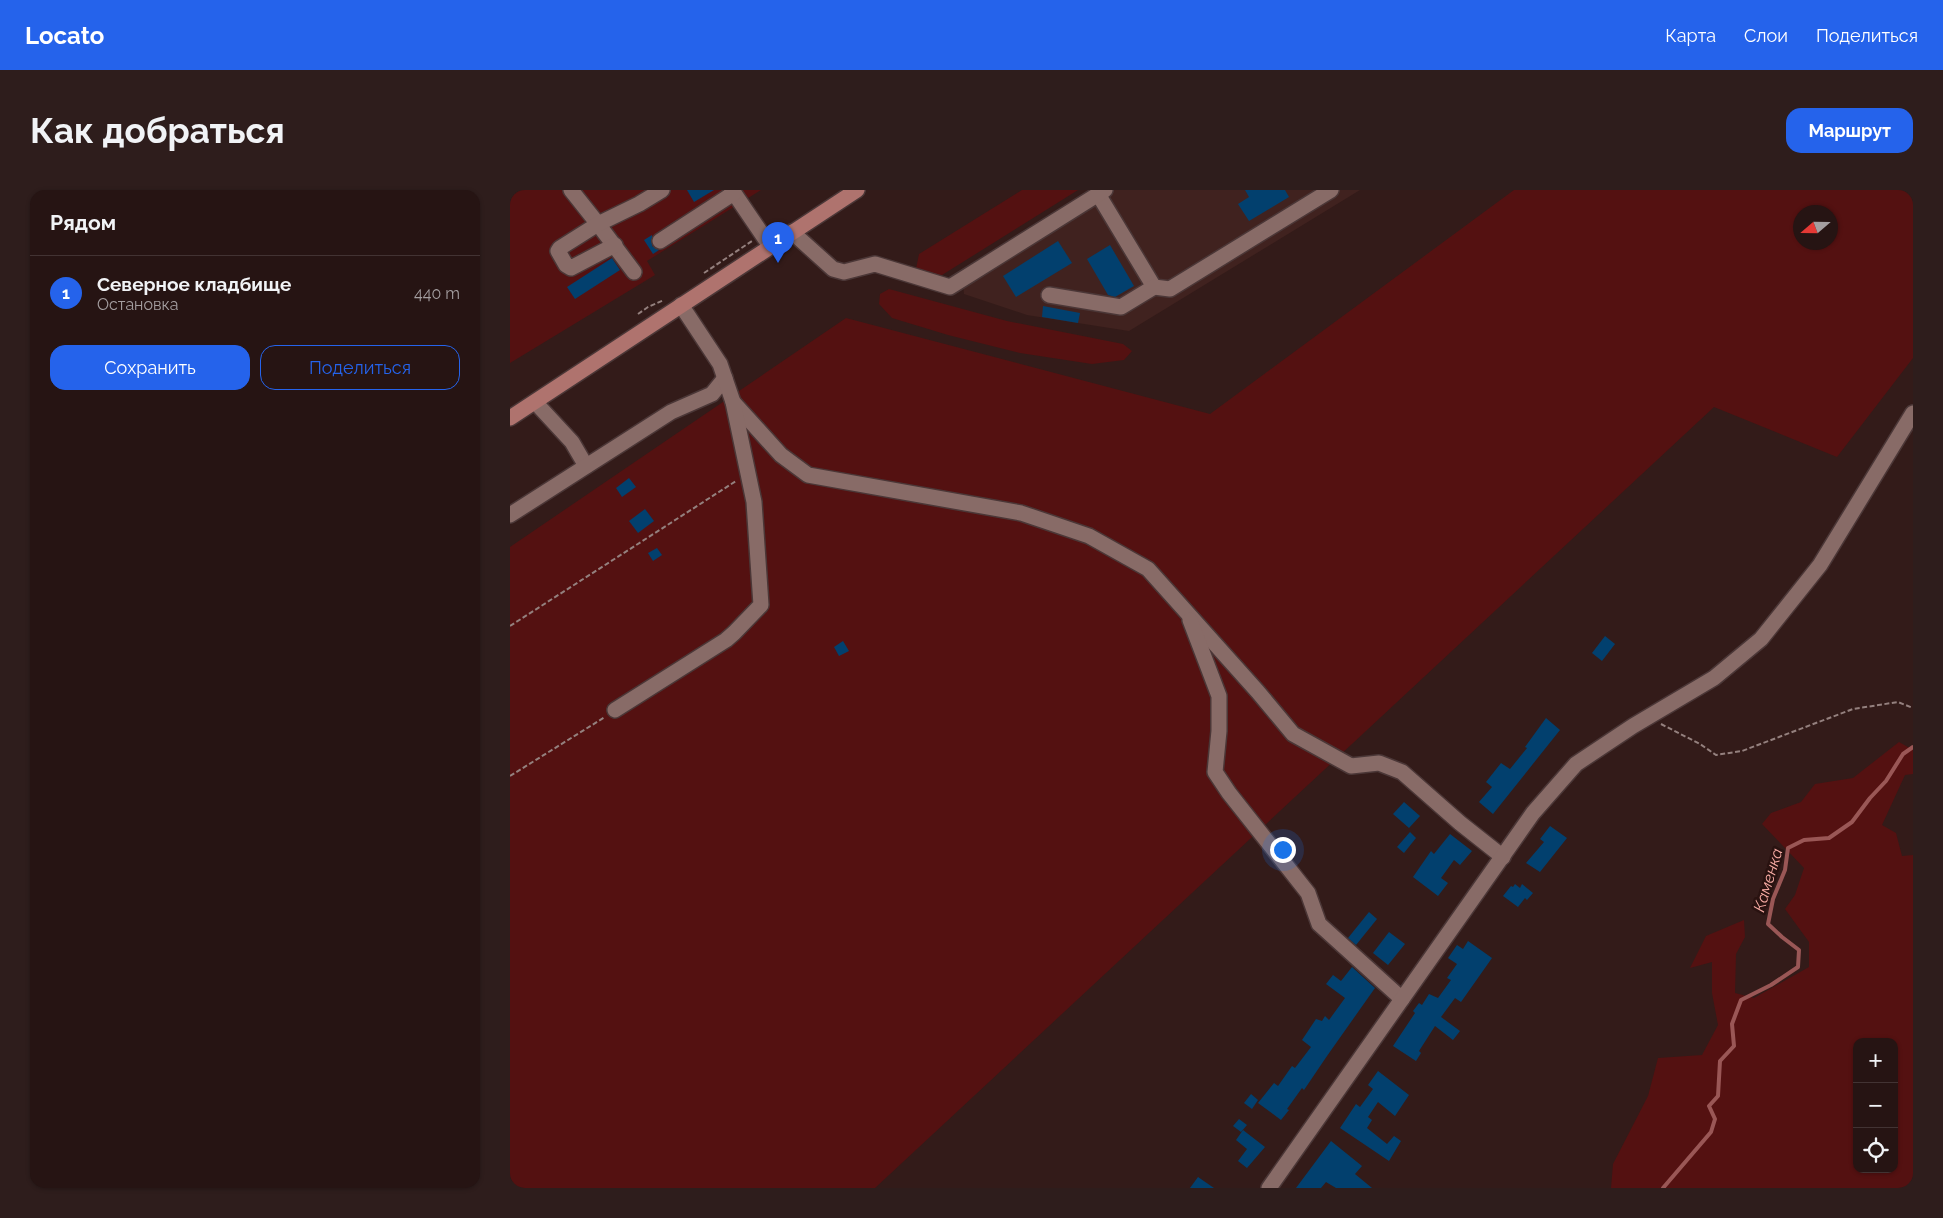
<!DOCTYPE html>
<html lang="ru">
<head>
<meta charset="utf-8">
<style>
  :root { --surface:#261413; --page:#2e1d1c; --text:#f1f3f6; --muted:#a49ea0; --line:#423333; --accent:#2563eb }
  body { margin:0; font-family:Raleway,sans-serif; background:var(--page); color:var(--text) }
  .controls { position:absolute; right:15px; bottom:15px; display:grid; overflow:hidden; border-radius:10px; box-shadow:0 1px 4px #0004 }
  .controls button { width:45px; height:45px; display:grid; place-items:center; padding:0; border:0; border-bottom:1px solid var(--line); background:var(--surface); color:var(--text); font:25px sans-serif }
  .compass { position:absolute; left:1283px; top:15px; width:45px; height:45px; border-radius:50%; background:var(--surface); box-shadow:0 1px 4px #0004; rotate:250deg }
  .you { position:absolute; left:772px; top:659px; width:18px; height:18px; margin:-12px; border:4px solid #fff; border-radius:50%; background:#1a73e8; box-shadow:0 0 0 8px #1a73e833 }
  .badge { display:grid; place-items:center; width:32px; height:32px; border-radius:50%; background:var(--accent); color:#fff; font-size:16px; font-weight:700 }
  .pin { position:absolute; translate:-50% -41px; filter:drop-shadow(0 1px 2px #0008) }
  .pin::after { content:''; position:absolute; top:26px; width:18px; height:15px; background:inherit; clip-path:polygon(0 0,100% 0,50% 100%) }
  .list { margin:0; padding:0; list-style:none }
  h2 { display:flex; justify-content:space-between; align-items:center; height:65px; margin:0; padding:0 20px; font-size:21px }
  h2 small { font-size:16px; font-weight:400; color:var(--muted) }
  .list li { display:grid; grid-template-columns:32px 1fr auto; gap:15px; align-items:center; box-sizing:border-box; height:75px; padding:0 20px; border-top:1px solid var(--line) }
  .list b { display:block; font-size:19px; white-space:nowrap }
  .list p { margin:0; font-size:16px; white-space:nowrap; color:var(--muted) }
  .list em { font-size:16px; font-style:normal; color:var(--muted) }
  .actions { display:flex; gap:10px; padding:15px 20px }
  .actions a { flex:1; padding:11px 0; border:1px solid var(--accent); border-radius:15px; text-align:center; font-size:18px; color:var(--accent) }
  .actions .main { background:var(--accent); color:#fff }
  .icon { flex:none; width:28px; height:28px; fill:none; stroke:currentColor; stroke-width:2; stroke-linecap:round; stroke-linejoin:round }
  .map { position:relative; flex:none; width:1403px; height:998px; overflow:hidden; border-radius:15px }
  header { display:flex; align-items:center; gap:30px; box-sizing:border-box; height:70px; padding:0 25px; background:var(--accent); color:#fff }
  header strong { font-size:24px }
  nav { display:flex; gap:28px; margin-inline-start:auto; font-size:18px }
  .intro { display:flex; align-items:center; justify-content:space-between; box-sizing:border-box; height:120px; padding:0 30px }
  h1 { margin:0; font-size:35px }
  .button { padding:12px 22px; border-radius:15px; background:var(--accent); color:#fff; font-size:18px; font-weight:700 }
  main { display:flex; gap:30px; padding:0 30px }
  aside { flex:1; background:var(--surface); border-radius:15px; box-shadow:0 1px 4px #0004 }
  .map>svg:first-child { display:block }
  .built { fill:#40221f }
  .green { fill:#541111; fill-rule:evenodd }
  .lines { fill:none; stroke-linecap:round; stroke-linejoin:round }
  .stream { stroke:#9a5756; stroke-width:4 }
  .building { fill:#02406e }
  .minor-casing { stroke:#4b3737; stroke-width:18 }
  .major-casing { stroke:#4b3737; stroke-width:18 }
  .path { stroke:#94807e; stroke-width:2; stroke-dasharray:5 2.5; stroke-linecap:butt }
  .minor { stroke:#886b67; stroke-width:15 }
  .major { stroke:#af736e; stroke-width:15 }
  .labels { text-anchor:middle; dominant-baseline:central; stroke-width:5; stroke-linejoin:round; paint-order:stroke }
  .water-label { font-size:16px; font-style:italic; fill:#f7aba3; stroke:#291210 }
</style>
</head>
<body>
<header>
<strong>Locato</strong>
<nav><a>Карта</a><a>Слои</a><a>Поделиться</a></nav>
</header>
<div class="intro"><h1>Как добраться</h1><a class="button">Маршрут</a></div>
<main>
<aside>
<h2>Рядом<small></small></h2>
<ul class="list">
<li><span class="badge">1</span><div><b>Северное кладбище</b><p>Остановка</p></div><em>440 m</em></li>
</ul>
<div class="actions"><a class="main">Сохранить</a><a>Поделиться</a></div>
</aside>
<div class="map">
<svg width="1403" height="998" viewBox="0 0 1403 998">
  <rect width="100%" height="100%" fill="#331b19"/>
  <path class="built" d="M581 0H850L619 141 517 125 454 104 452 80Z"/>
  <g class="green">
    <path d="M0 0H251L137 71 145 85 0 173Z"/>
    <path d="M512 0H568L432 85 414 92 405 84 409 64Z"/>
    <path d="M1004 0H1403V168L1327 267 1204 217 365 998H0V357L336 128 700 224ZM1290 22H1320V52H1290Z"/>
    <path d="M379 99 497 131 613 154 622 161 614 170 582 174 510 163 438 145 382 128 369 114 370 104Z"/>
    <path d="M1389 552 1403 560V584L1395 585 1372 635 1386 643 1392 666 1403 665V998H1101L1103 974 1138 906 1148 868 1192 865 1208 835 1202 803V772L1180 778 1196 746 1234 730 1235 747 1226 764 1225 803 1244 808 1299 777V752L1275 719 1285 705 1294 678 1252 634 1261 623 1291 612 1305 594 1343 588ZM1347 852H1384V979H1347Z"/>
  </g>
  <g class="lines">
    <path class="stream" d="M1153 998 1201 942 1205 929 1199 916 1208 906 1210 871 1224 856 1222 834 1231 810 1261 795 1288 777 1289 760 1272 747 1258 734 1263 709 1275 680 1278 658 1294 650 1319 648 1342 632 1360 608 1376 591 1393 564 1403 557"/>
  </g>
  <g class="building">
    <path d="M177 0H204L184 12Z"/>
    <path d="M735 0H775L779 7 739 31 728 14 739 7Z"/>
    <path d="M142 45V56L149 60 143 64 134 50Z"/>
    <path d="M548 51 562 73 506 107 493 86Z"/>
    <path d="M600 55 624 96 605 107 598 105 577 69Z"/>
    <path d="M102 68 110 80 65 109 57 97Z"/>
    <path d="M533 116 570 123 568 133 532 127Z"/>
    <path d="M119 288 126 297 112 307 106 298Z"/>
    <path d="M135 319 144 331 128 343 119 331Z"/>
    <path d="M147 358 152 365 143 371 138 363Z"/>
    <path d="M1095 446 1105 454 1092 471 1082 463Z"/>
    <path d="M333 451 339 461 329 466 324 457Z"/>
    <path d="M1036 528 1050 540 983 624 969 612 982 597 976 592 991 573 1000 579 1017 558 1015 557Z"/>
    <path d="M894 612 910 626 899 638 883 624Z"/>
    <path d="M1040 636 1057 648 1030 682 1016 673 1034 652 1030 649Z"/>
    <path d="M900 642 906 648 894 663 887 657Z"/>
    <path d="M940 644 962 661 950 675 944 670 931 688 938 693 928 706 903 687 921 661 924 664Z"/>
    <path d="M1005 694 1010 698 1012 694 1023 703 1017 710 1015 708 1008 717 993 706 1001 696 1003 697Z"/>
    <path d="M859 722 867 729 846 755 838 748Z"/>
    <path d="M879 742 895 754 878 775 863 763Z"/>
    <path d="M958 751 982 768 951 812 945 808 931 827 950 841 943 850 925 836 909 861 911 863 906 871 883 856 905 823 903 821 909 813 912 815 919 804 928 808 941 790 937 788 947 774 938 768 947 755 953 759Z"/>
    <path d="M842 777 865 798 817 866 794 900 792 898 777 919 779 920 771 930 748 913 764 893 768 896 782 876 785 878 801 857 792 850 806 829 812 831 815 826 819 830 835 808 816 794 823 785 831 791Z"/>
    <path d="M868 881 899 905 885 926 868 912 858 927 862 930 857 938 877 954 884 946 891 951 879 971 830 938 846 914 850 917 863 899 858 895Z"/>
    <path d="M741 904 748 910 742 919 734 913Z"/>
    <path d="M729 929 737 935 731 942 723 936Z"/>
    <path d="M733 940 755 957 737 978 728 971 737 959 726 950Z"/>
    <path d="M821 951 852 976 845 984 862 998H826L816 992 811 998H786Z"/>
    <path d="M688 987 704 998H680Z"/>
  </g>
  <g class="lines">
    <defs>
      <g id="minor">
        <path d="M61 0 88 34 124 82"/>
        <path d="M222 0 260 56"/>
        <path d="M588 4 644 97 660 99 821 0"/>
        <path d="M282 42 323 79 334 82 365 74 440 97 595 0"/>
        <path d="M150 51 224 3"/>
        <path d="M105 55 61 78 56 75 48 61 50 58 88 34 129 14 152 0"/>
        <path d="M539 105 611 117 644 97"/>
        <path d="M25 212 62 252 76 276"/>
        <path d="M223 212 271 265 298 285 511 323 579 346 638 379 748 502 783 544 841 576 869 573 892 582 950 633 993 667"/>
        <path d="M0 325 161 222 202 204 215 188"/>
        <path d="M680 430 709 506V541L705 582 719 603 798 703 809 734 892 809"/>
        <path d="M105 520 216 450 224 443 251 415 244 312 223 212 210 174 171 115"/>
        <path d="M759 998 1023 623 1066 574 1123 536 1204 488 1251 449 1310 375 1403 223"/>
      </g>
      <path id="major" d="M0 228 347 0"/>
    </defs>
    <use href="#minor" class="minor-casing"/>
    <use href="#major" class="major-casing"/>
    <g class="path">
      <path d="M194 83 242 51"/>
      <path d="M128 124 138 117 154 110"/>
      <path d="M0 436 226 291"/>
      <path d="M1151 534 1190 554 1206 565 1232 561 1343 519 1388 512 1403 518"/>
      <path d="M0 586 95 527"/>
    </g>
    <use href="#minor" class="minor"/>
    <use href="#major" class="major"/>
  </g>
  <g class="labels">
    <g class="water-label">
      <text transform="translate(1258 690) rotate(-73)">Каменка</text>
    </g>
  </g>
</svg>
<div class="controls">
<button>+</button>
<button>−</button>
<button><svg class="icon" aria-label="locate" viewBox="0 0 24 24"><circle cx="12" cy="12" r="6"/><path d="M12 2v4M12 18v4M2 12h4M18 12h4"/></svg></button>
</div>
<svg class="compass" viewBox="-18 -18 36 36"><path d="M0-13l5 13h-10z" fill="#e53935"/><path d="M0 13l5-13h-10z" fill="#a49ea0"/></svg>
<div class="you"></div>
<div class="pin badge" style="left:268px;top:73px">1</div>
</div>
</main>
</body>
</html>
